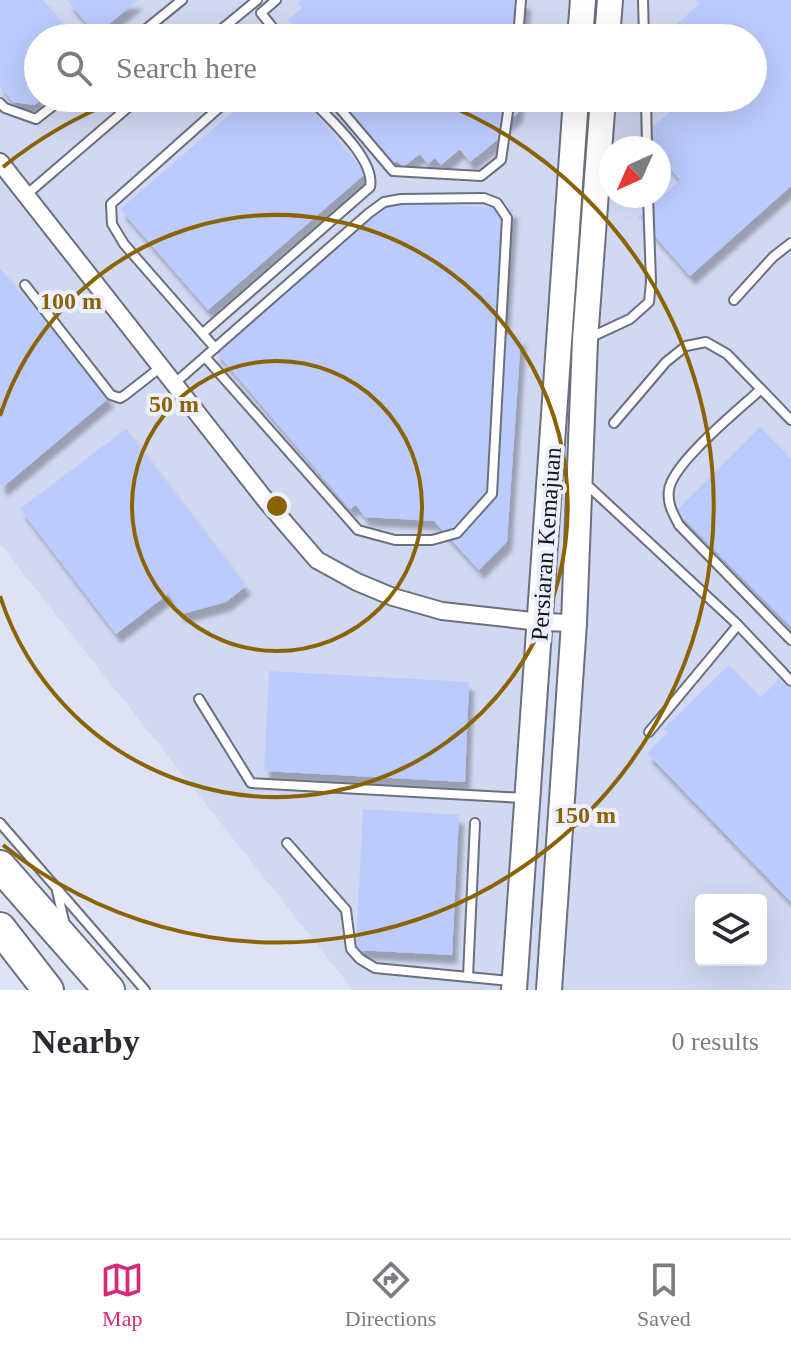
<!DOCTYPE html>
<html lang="en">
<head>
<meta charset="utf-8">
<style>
  :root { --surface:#fff; --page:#f2f2f3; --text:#2b2b33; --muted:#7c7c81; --line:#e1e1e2; --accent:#db2777 }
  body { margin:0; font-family:Georgia,serif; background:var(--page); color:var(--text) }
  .controls { position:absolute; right:24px; bottom:24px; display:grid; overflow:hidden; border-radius:8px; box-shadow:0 8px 32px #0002 }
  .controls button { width:72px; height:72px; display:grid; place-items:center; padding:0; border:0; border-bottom:2px solid var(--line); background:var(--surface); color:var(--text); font:40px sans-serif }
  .compass { position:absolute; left:599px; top:136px; width:72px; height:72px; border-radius:50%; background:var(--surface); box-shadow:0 8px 32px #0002; rotate:225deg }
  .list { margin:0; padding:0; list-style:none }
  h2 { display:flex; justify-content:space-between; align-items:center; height:104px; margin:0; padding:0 32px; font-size:34px }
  h2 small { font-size:26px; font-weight:400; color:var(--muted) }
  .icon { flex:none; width:44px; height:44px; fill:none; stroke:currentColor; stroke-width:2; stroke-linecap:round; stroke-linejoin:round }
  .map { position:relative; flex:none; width:791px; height:990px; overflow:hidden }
  .search { position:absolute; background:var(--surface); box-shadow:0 8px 32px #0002; left:24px; right:24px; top:24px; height:88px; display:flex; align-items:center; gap:20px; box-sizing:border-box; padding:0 28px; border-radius:44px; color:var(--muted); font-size:30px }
  .sheet { height:248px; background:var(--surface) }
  nav { display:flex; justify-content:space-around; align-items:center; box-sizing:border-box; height:112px; border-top:2px solid var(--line); background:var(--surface); font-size:22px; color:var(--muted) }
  nav a { display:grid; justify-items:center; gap:4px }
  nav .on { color:var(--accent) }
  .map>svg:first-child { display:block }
  .built { fill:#d1d8f1; fill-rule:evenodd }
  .building { fill:#bccbfd; filter:url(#shadow) }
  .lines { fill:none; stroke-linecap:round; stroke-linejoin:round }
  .lane-casing { stroke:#6b707f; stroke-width:12 }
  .street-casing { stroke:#6b707f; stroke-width:20 }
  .secondary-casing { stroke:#6b707f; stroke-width:28 }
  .highway-casing { stroke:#6b707f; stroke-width:34 }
  .lane { stroke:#fff; stroke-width:8 }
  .street { stroke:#fff; stroke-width:16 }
  .secondary { stroke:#fff; stroke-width:24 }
  .highway { stroke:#fff; stroke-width:30 }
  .ring { fill:none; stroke:#8b6303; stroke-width:4 }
  .labels { text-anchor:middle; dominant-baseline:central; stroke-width:8; stroke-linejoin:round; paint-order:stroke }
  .street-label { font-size:24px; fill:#121419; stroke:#ecf0fe }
  .centre { fill:#8b6303; stroke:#ecf0fe; stroke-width:4 }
  .ring-label { font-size:24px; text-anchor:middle; font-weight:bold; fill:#8b6303; stroke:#ecf0fe; stroke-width:8; stroke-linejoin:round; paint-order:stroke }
</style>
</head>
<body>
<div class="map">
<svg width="791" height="990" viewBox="0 0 791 990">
  <defs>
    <filter id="shadow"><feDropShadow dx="5" dy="9" stdDeviation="2" flood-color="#0004"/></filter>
  </defs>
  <rect width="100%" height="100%" fill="#dde3f4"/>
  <path class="built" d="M0 0H791V990H353L0 544ZM38 38H753V98H38ZM611 148H659V196H611ZM701 900H761V960H701Z"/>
  <g class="building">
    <path d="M0 0H43L75 38H38V98H43L35 105 13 102 0 86Z"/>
    <path d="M67 0H138L96 35Z"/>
    <path d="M301 0H526L523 38H302L288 20 302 8 298 3Z"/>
    <path d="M696 0H791V186L690 276 638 217 680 180 659 156V148H652L642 137 681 102 678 98H753V38H661L699 4Z"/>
    <path d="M249 98H301L366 173 208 310 120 209Z"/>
    <path d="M337 98H519L518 113 496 131 501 137 470 162 460 149 441 165 435 158 428 164 420 154 403 167 397 161 392 165Z"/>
    <path d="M392 201 513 209 504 335 521 337 507 542 479 570 434 521 365 517 356 505 350 509 215 351Z"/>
    <path d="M0 268 109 398 3 487 0 484Z"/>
    <path d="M760 427 791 459V627L676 511Z"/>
    <path d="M126 429 246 586 226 602 182 614 168 594 116 634 20 509Z"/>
    <path d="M729 665 761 697 780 678 791 689V902L647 753 667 733 663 729Z"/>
    <path d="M269 671 469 682 465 782 264 771Z"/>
    <path d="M363 809 459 815 452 955 356 950Z"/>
  </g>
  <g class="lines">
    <defs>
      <g id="lane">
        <path d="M276 0 261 13 281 38"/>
        <path d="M643 0 644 38"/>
        <path d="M135 38 182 0"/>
        <path d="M211 38 257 0"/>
        <path d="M518 38 521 0"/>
        <path d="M331 98 393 171 481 176 501 160 510 98"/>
        <path d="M646 98 647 148"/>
        <path d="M0 103 5 108 36 119 63 98"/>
        <path d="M26 195 139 98"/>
        <path d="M25 285 111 395 120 398 125 395 161 367"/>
        <path d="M734 300 773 257 791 243"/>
        <path d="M203 333 370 187C376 159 328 118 310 98"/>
        <path d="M589 338 630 319 649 302 651 282 648 196"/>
        <path d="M215 348 124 244 112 224 111 204 230 98"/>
        <path d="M175 383 369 213 384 202 401 199 484 198 497 203 507 218 492 494 457 533 432 540H395L358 530 205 357"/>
        <path d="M761 389C740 409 672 463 669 490 667 504 673 513 679 525L791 640"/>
        <path d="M614 423 666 362 686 346 706 342 727 354 791 420"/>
        <path d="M584 482 738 625 791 681"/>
        <path d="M199 699 251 783 524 798"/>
        <path d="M649 732 738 625"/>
        <path d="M0 823 145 990"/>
        <path d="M287 843 346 910 351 949 360 959 375 968 510 981"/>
        <path d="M57 891 65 925"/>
        <path d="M468 976 475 823"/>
      </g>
      <path id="street" d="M0 162 267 502 317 560 357 582 393 597 442 611 541 622 574 623"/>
      <g id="secondary">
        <path d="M580 38 583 0"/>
        <path d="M607 38 610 0"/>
        <path d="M514 990 576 98"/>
        <path d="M549 990 574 623 585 340 603 98"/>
      </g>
      <g id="highway">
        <path d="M0 866 109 990"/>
        <path d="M0 928 48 990"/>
      </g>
    </defs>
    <use href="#lane" class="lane-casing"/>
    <use href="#street" class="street-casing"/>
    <use href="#secondary" class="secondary-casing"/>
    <use href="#highway" class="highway-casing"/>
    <use href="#lane" class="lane"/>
    <use href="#street" class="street"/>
    <use href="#secondary" class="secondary"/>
    <use href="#highway" class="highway"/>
  </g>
  <g class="ring">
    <circle cx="277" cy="506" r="145"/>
    <path d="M0 416A291 291 0 1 1 0 596"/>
    <path d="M3 167A436 436 0 0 1 121 99M433 99A436 436 0 1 1 3 845"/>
  </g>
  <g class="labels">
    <g class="street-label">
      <text transform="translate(546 544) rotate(-86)">Persiaran Kemajuan</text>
    </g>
  </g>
  <circle cx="277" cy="506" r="12" class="centre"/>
  <g class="ring-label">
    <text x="71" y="309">100 m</text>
    <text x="174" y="412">50 m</text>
    <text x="585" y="823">150 m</text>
  </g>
</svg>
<div class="controls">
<button><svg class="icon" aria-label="layers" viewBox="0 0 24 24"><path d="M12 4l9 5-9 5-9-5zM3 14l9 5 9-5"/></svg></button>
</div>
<svg class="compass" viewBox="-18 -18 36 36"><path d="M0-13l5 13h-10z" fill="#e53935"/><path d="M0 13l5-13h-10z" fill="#7c7c81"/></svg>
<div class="search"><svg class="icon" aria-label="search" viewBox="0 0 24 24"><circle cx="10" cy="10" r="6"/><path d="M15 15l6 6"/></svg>Search here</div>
</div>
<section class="sheet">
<h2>Nearby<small>0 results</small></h2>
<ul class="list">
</ul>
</section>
<nav>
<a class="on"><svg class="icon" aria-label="map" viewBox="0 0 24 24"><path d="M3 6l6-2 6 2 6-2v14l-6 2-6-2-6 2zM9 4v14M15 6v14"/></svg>Map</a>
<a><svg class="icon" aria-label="directions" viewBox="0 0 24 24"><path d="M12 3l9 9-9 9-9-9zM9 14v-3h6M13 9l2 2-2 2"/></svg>Directions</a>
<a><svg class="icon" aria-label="saved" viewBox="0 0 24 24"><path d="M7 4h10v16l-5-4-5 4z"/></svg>Saved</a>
</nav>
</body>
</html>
